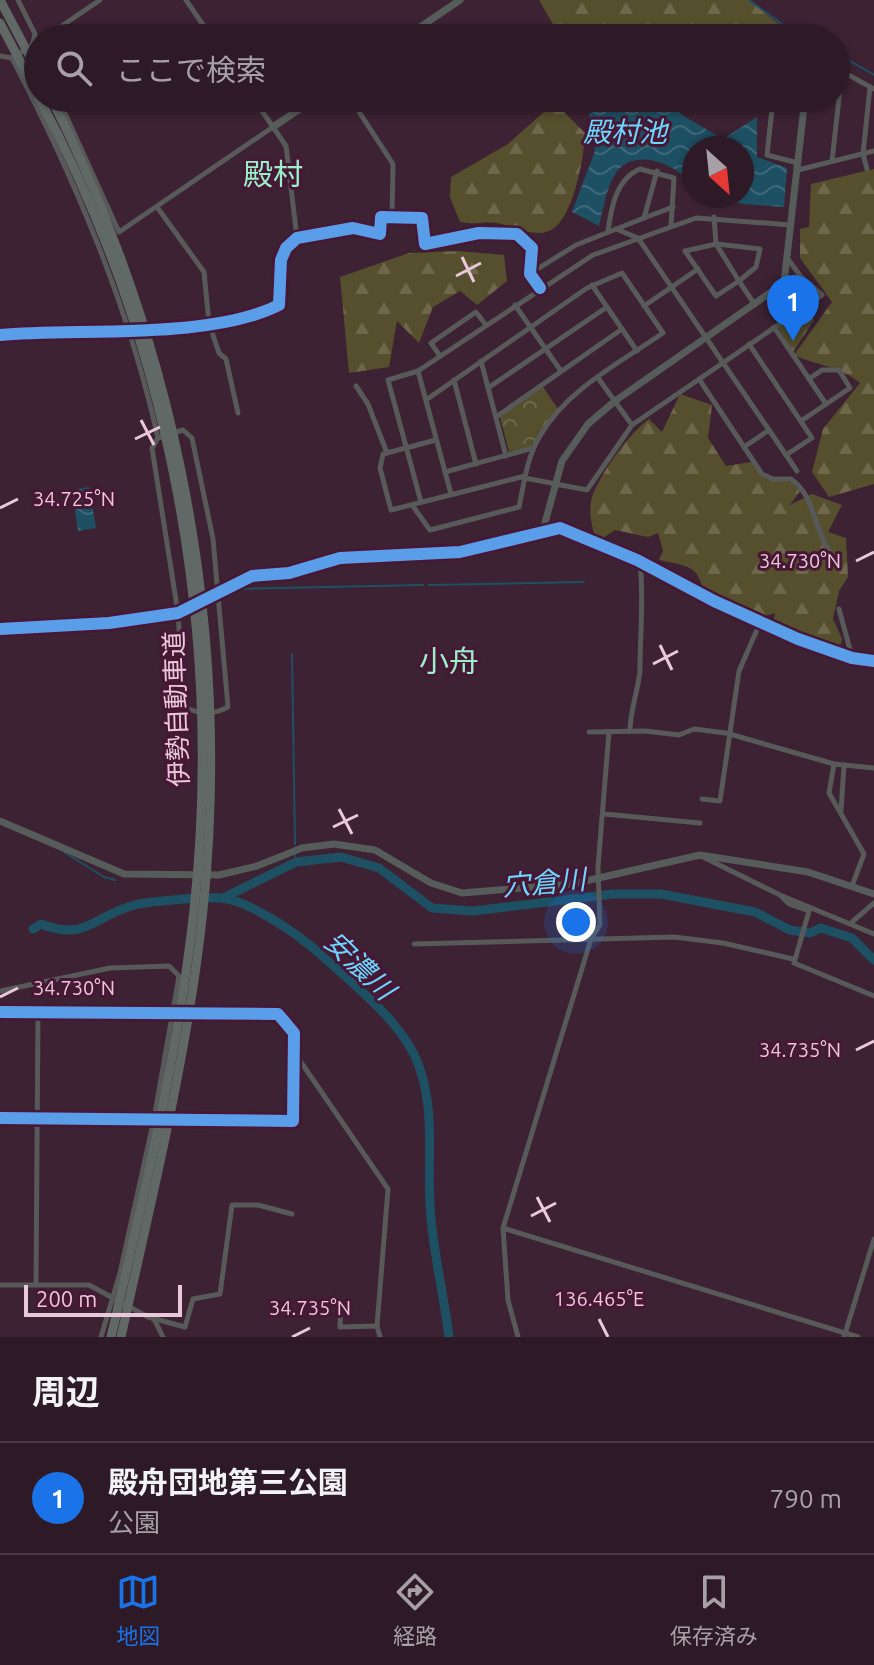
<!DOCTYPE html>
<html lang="ja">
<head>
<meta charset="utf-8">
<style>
  :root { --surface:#2d1a26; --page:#35232e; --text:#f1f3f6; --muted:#a7a1a7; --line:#483843; --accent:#1a73e8 }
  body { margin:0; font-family:Ubuntu,"Noto Sans JP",sans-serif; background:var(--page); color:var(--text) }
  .compass { position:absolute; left:682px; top:136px; width:72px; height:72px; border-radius:50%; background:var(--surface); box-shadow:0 2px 6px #0004; rotate:153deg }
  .scale { position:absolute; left:24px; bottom:20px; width:158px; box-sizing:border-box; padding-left:8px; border:4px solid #e8c8d9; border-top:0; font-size:22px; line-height:28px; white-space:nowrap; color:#e8c8d9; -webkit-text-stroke:6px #471735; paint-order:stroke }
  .you { position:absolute; left:576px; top:922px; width:28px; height:28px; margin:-20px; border:6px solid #fff; border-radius:50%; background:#1a73e8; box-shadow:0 0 0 12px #1a73e833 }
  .badge { display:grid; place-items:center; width:52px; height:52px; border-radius:50%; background:var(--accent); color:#fff; font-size:26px; font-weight:700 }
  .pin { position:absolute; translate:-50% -66px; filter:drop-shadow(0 2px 4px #0008) }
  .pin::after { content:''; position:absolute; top:42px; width:28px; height:24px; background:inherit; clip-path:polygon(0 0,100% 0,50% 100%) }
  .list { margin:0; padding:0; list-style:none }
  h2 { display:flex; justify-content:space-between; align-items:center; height:104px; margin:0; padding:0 32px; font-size:34px }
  h2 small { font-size:26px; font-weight:400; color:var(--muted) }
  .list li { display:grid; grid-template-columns:52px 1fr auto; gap:24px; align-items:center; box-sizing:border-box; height:112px; padding:0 32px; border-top:2px solid var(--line) }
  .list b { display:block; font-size:30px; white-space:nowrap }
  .list p { margin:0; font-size:26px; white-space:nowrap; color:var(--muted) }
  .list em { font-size:26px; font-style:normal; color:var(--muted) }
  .icon { flex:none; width:44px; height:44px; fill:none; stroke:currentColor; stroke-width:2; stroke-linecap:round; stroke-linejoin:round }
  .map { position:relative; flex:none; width:874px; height:1337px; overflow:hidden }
  .search { position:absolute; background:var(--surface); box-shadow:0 2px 6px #0004; left:24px; right:24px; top:24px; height:88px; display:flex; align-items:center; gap:20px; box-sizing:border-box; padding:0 28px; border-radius:44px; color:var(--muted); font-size:30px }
  .sheet { height:216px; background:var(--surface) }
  nav { display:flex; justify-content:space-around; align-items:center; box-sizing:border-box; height:112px; border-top:2px solid var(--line); background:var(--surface); font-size:22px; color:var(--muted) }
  nav a { display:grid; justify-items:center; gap:4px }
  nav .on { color:var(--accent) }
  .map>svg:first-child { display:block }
  .forest { fill:url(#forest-firs) }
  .park { fill:url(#park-crowns) }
  .water { fill:url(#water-waves) }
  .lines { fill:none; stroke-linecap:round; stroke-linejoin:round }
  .stream { stroke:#1e5064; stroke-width:2 }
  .river { stroke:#1e5064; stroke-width:9 }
  .street { stroke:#585959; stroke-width:5 }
  .secondary { stroke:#565c5a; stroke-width:7 }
  .highway { stroke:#606966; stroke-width:9 }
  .cycleway-casing { stroke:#471735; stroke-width:17 }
  .cycleway { stroke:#5a9eea; stroke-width:12 }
  .ticks { fill:none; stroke:#e8c8d9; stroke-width:3 }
  .labels { text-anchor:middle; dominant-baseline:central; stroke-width:6; stroke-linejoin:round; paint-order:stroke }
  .street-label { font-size:26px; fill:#e8c8d9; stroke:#471735 }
  .water-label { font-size:28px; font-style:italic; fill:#6bd7ff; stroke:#471735 }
  .quarter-label { font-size:30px; fill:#98efc8; stroke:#471735 }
  .ticks-label { font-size:20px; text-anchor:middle; fill:#e8c8d9; stroke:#471735; stroke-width:6; stroke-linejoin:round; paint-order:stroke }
</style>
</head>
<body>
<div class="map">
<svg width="874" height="1337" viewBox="0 0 874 1337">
  <defs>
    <pattern id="forest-firs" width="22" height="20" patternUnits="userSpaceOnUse" patternTransform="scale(2)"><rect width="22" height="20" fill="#564f2e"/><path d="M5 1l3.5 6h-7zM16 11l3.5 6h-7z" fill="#6e674c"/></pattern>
    <pattern id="park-crowns" width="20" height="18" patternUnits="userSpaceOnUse" patternTransform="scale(2)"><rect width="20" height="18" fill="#564f2e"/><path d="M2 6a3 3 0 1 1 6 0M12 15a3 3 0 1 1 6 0" fill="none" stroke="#6e674c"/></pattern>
    <pattern id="water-waves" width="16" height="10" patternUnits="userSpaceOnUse" patternTransform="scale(2)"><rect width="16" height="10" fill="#1e5064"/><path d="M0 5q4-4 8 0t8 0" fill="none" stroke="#3f687a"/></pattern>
  </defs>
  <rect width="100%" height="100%" fill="#3c2232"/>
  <g class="forest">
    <path d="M539 0H749L796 38H561Z"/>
    <path d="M545 111 564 112 585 133C584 157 573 226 546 232 530 236 513 226 497 223 485 221 473 225 460 222L450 197 451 177 508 144Z"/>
    <path d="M874 169V484L829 497 812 472 823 429 860 383C839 366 819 366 794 355L832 302 800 258V229L809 227 811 184Z"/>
    <path d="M458 251 504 255 507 281 477 305 460 291 433 307 419 343 397 321 389 367 349 373 340 277 409 253Z"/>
    <path d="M680 394 712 405 708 438 726 466 751 462 766 479 792 482 800 491 790 505 812 494 842 505 828 532 846 538 848 577 839 591 833 619 842 639 839 651C815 651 788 644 773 624L775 613C747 622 725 623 706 596 702 590 701 579 696 573 688 564 671 563 659 560L663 551 658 533 648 537 615 530 597 542C592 529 588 511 592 497 601 473 628 434 649 419L662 432Z"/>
  </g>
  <g class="park">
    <path d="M807 308 814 320 793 352 778 327Z"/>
    <path d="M543 387 558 409 532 446 509 452 500 417Z"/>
  </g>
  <g class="water">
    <path d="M605 98H682L680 114 723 139 757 117V157L787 168 784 207 743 204 716 196H742V148H694V189C681 164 631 144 614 176 606 190 603 210 599 226L572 212 595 151 589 115Z"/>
    <path d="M89 487 96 528 78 531 72 490Z"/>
  </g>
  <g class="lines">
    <g class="stream">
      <path d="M749 0 801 38"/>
      <path d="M836 53 874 75"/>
      <path d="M429 585 584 582"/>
      <path d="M230 589 423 585"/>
      <path d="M292 654 295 844"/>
      <path d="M64 852 104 877 115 880"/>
      <path d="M295 855 296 862"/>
    </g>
    <g class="river">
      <path d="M223 898 296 862 341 857 379 868 432 908 473 911 613 894H661L755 912 790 930 810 933 821 928 852 938 874 960"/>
      <path d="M33 929 41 924C85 941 92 918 131 906 146 901 205 897 221 898 249 900 299 935 320 954 353 984 400 1020 417 1061 436 1108 427 1156 430 1205 432 1249 444 1294 449 1337"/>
    </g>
    <g class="street">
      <path d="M18 0 35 34 32 46 38 58"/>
      <path d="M186 0 212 38"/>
      <path d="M44 38 100 0"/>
      <path d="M0 56 12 58 38 42"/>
      <path d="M12 58C75 179 128 304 158 438"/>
      <path d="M836 68 874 89"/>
      <path d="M58 98 119 232 273 127"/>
      <path d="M253 98 286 146 297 238"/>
      <path d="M350 98 393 164 392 215"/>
      <path d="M736 98 725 104 772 109 767 155 798 163"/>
      <path d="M772 109 773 98"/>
      <path d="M832 161 842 71"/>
      <path d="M867 169 863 154 870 87"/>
      <path d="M798 170 874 151"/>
      <path d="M157 207 204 272 209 323 219 353 226 359 238 413"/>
      <path d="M714 217 716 244 685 251 716 296 739 281 716 244"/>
      <path d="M644 218 673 207"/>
      <path d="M616 229 638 238 786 455 812 438 749 344"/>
      <path d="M608 232C611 208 616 179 640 169L674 178 671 225"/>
      <path d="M717 244 760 249 756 267 739 281 755 305"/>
      <path d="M531 273 576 245 644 218 657 171"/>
      <path d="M592 285 637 351"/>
      <path d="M515 305 561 371"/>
      <path d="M644 306 698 269"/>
      <path d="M774 327 826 404"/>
      <path d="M145 329C190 326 239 326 279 305L281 260 286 248 297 238 353 228 380 234 381 217 420 216 425 244 479 233 517 234 532 248 530 274 540 288"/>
      <path d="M0 335 135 330"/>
      <path d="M440 356 431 343 476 312 486 325"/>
      <path d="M481 361 506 456"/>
      <path d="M418 371 451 494"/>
      <path d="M598 378 632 425"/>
      <path d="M699 379 762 474 773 479H791C815 496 813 526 829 551"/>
      <path d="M454 380 476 464"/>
      <path d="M356 386 368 404 387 453"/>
      <path d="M488 388 607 307"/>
      <path d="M496 417 622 329"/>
      <path d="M801 421 850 388 839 370H822L809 379"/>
      <path d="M183 430 192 438 213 539 228 707C214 715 198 714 184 707L178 613 152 448 158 438Z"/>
      <path d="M436 440 383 454 380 468 391 510 525 476"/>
      <path d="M744 447 769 430"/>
      <path d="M786 455 797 471"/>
      <path d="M445 472 533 448"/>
      <path d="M525 478 587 490 632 425 822 295 801 277 788 259"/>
      <path d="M421 502 388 380 418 371 593 255 696 218 791 225"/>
      <path d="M412 505 430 530 519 507C524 483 527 457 540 436 566 390 621 362 663 333L622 273 587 288 426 400"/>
      <path d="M210 595 252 576 289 573 340 558 445 554 560 528 637 560 714 601 798 639 852 658 874 661"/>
      <path d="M839 609 852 657"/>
      <path d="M630 731C630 709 639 689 640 669 640 634 644 598 640 562"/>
      <path d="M589 732 645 731 679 735 694 729 726 733 834 764 874 768"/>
      <path d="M834 764 829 793 864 854 852 886"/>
      <path d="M702 799 720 801 739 671 760 623"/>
      <path d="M841 811 844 765"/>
      <path d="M604 814 700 823"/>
      <path d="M701 856 780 895 874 934"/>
      <path d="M781 896 789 904 809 911 794 963 874 996"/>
      <path d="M851 923 874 903"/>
      <path d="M414 944 674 937 723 943 793 959"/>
      <path d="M0 991 110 968 169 966 179 976 154 1119 120 1273 101 1337"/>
      <path d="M0 1012 179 1013"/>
      <path d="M294 1052 388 1189 377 1326 380 1337"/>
      <path d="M0 1118 160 1119"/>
      <path d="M170 1120 293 1121 294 1033 282 1015 189 1013"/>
      <path d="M503 1228 858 1337"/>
      <path d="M0 1285H89L148 1317 185 1327 193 1299 220 1294 232 1205H258L292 1214"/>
      <path d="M36 1285 38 1012"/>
      <path d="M341 1302 340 1327 377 1326"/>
      <path d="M154 1319 163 1337"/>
      <path d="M518 1337 508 1300 503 1228 591 939 600 925 598 867 609 732"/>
      <path d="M844 1337 874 1239"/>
    </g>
    <g class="secondary">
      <path d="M404 38 460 0"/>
      <path d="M273 127 316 98"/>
      <path d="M543 530 562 461 588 424 615 401 784 283 805 98"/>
      <path d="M0 629C45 626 153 627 189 607"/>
      <path d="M0 821 124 874 219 875 257 866 302 848 334 844 375 850 431 883 462 893 572 884 700 855 808 872 874 894"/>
    </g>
    <g class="highway">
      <path d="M0 0 38 72"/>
      <path d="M0 23 38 95"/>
      <path d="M39 98C171 344 224 633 194 910 178 1054 144 1196 111 1337"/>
      <path d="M51 98C178 349 232 631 203 910 188 1054 152 1196 121 1337"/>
    </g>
    <defs>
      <g id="cycleway">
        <path d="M0 335C79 328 210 340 279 305L281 260 286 248 297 238 353 228 380 234 381 217 422 218 425 244 479 233 517 234 532 248 530 274 540 288"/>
        <path d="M0 629 109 623 178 613 252 576 289 573 340 558 460 552 560 528 637 560 714 601 798 639 852 658 874 661"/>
        <path d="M0 1012 278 1014 294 1033 293 1121 0 1118"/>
      </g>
    </defs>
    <use href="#cycleway" class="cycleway-casing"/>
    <use href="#cycleway" class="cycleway"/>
  </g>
  <path class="ticks" d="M462 257 474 282M456 276 481 263M141 420 154 445M135 439 160 427M0 508 18 499M856 561 874 552M660 645 672 670M653 664 678 651M339 809 352 834M333 827 358 815M0 997 18 988M856 1050 874 1041M537 1197 550 1222M531 1216 556 1203M599 1319 608 1337M292 1337 310 1328"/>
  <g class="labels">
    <g class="street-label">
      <text transform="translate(176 709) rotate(-92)">伊勢自動車道</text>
    </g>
    <g class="water-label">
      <text x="625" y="131">殿村池</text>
      <text transform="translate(544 882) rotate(-5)">穴倉川</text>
      <text transform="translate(360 965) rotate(44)">安濃川</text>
    </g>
    <g class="quarter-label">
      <text x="273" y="174">殿村</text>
      <text x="449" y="661">小舟</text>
    </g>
  </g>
  <g class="ticks-label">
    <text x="74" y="506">34.725°N</text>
    <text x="800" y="568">34.730°N</text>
    <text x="74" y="995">34.730°N</text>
    <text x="800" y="1057">34.735°N</text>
    <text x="599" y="1306">136.465°E</text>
    <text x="310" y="1315">34.735°N</text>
  </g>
</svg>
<svg class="compass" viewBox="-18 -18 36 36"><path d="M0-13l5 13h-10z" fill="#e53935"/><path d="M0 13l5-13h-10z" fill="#a7a1a7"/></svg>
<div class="scale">200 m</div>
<div class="you"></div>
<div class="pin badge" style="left:793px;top:341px">1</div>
<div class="search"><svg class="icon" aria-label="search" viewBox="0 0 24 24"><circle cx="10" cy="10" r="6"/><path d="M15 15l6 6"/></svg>ここで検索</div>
</div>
<section class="sheet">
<h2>周辺<small></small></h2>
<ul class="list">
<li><span class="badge">1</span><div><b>殿舟団地第三公園</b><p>公園</p></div><em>790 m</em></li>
</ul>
</section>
<nav>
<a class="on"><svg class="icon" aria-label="map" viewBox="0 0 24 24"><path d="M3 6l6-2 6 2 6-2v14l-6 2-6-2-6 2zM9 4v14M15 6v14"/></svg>地図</a>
<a><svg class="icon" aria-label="directions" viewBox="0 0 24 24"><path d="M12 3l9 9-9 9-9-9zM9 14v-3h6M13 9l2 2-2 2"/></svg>経路</a>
<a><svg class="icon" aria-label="saved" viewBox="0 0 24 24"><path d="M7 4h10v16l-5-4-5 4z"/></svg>保存済み</a>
</nav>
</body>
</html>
